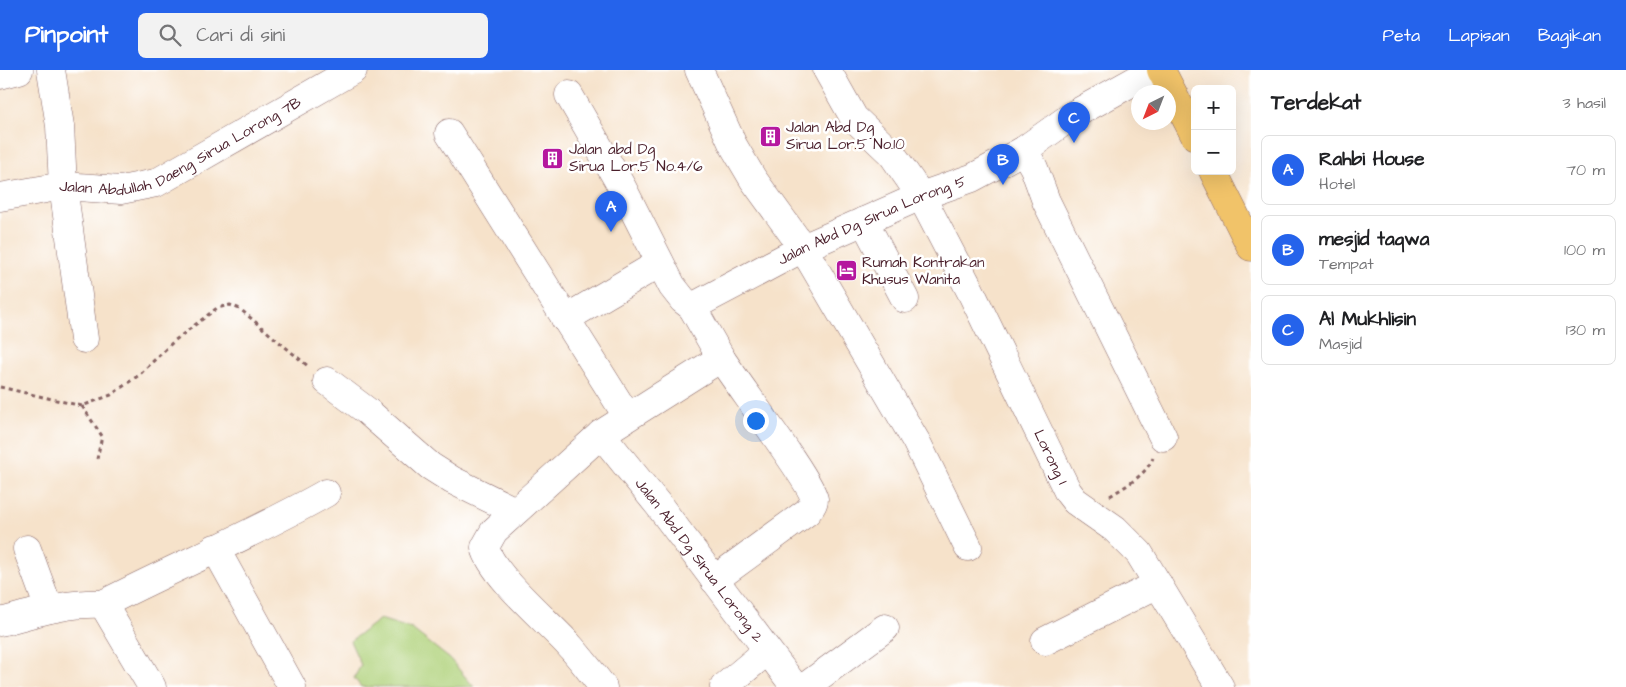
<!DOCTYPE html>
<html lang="id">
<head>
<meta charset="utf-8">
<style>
  :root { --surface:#fff; --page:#f2f2f2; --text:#202124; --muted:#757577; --line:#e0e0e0; --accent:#2563eb }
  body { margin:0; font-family:"Architects Daughter",sans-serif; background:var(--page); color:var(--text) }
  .controls { position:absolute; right:15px; top:15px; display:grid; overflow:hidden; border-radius:8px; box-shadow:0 5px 20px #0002 }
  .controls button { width:45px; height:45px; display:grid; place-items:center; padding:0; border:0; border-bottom:1px solid var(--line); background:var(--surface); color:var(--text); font:25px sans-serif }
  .compass { position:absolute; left:1131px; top:15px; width:45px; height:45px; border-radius:50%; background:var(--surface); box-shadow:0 5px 20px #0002; rotate:222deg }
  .you { position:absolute; left:755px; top:350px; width:18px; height:18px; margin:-12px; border:4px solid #fff; border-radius:50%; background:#1a73e8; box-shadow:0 0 0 8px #1a73e833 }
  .badge { display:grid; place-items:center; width:32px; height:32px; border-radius:50%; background:var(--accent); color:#fff; font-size:16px; font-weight:700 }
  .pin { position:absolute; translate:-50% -41px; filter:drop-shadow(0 1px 2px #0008) }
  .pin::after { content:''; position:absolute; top:26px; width:18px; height:15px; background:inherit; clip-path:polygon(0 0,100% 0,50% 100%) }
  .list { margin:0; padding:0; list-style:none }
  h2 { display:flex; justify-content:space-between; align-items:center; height:65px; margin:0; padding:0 20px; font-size:21px }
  h2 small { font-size:16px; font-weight:400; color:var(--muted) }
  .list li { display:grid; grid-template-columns:32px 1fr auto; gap:15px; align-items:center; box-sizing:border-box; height:70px; margin:0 10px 10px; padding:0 10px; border:1px solid var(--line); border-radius:8px }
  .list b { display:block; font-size:19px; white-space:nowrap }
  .list p { margin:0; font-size:16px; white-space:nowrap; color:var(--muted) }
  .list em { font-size:16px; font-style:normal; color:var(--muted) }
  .icon { flex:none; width:28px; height:28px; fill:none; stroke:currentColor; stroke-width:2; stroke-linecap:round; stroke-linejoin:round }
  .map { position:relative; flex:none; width:1251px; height:617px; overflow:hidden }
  header { display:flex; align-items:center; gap:30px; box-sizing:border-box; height:70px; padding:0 25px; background:var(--accent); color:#fff }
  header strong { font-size:24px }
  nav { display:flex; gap:28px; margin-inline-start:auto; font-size:18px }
  .search { width:350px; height:45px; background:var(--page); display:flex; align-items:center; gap:12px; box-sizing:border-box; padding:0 18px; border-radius:8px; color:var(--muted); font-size:19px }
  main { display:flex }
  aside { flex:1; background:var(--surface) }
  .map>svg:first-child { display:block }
  .green { fill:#afd179; stroke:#7c7852 }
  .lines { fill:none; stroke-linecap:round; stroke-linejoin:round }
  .minor-casing { stroke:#866363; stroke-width:29 }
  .major-casing { stroke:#866363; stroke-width:29 }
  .path { stroke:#866363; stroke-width:3; stroke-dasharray:4 4; stroke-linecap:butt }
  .minor { stroke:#fff; stroke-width:28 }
  .major { stroke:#f1c369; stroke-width:28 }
  .labels { text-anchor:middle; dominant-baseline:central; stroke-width:5; stroke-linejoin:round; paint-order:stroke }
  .poi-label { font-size:15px; fill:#4a1f2b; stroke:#fff; text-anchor:start }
  .street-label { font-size:15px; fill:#4a1f2b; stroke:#fff }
</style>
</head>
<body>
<header>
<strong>Pinpoint</strong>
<div class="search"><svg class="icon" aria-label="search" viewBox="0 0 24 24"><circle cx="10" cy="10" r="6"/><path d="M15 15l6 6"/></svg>Cari di sini</div>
<nav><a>Peta</a><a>Lapisan</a><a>Bagikan</a></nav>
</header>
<main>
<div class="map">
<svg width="1251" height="617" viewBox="0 0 1251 617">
  <rect width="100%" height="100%" fill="#fff"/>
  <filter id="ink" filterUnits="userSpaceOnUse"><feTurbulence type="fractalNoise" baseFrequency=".02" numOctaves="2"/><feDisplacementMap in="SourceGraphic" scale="10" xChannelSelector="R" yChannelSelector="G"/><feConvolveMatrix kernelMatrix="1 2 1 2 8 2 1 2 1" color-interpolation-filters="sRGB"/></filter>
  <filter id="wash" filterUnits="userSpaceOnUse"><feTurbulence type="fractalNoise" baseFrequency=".0096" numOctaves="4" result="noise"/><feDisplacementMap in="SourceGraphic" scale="20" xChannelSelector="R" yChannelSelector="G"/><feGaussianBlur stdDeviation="1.12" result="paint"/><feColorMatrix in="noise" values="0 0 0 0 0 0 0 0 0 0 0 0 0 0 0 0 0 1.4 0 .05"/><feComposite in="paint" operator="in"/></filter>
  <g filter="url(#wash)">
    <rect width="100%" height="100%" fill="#f6e2ca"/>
    <path class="green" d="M380 549 412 559 450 589 474 617H361L354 608 361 595 350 571Z"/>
  </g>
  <g filter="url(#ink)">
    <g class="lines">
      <defs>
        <g id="minor">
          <path d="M51 0 60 56 63 116 84 269"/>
          <path d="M699 0 733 75 753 109 803 178 916 371 968 477"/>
          <path id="s1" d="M827 0 854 48 892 84 921 126 971 222 1068 422 1075 431 1115 459 1139 483 1220 617"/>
          <path d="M0 5 19 0"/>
          <path d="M569 25 623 119 672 216 683 230 692 237 721 288"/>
          <path d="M449 63 627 346"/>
          <path d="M1024 80 1034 98 1046 131 1163 367"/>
          <path id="s2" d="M0 127 63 116 121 120 156 113 353 0"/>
          <path d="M864 151 905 229"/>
          <path id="s3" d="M692 237 803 178 921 126 972 108 1024 80 1073 45 1154 0"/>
          <path d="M565 249 660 193"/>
          <path d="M327 311 367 341 430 396 452 410 515 441"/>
          <path id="s4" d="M601 364 660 437 795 617"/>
          <path d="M215 478 292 617"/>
          <path d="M27 479 49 539"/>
          <path d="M103 534 152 617"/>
          <path d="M0 552C35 543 67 532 103 534 177 496 254 464 326 423"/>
          <path d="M1045 571 1158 514"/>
          <path d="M603 617C591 602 580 587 567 573 547 551 491 504 485 477L494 461 601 364 721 288C734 309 813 414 814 429 814 435 810 438 807 442L714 510"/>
          <path d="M724 617 767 581"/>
          <path d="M805 617 885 558"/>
        </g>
        <g id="major">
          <path d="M1161 0 1195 66"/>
          <path d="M1213 101 1251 177"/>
        </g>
      </defs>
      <use href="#minor" class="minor-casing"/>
      <use href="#major" class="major-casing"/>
      <g class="path">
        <path d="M0 317 82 336 111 325 139 305 174 271 217 238 230 235 240 239 309 297"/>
        <path d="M82 336 102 366 97 389"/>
        <path d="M1110 426C1126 416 1145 406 1153 388"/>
      </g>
      <use href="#minor" class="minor"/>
      <use href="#major" class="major"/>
    </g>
  </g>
  <defs>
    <symbol id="building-square" viewBox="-11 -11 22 22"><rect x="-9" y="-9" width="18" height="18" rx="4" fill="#b5179e" stroke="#fff"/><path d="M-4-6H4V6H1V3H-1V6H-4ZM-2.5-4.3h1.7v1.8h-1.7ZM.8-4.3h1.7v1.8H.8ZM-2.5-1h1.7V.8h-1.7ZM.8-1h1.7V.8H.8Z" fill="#fff"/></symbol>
    <symbol id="hotel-square" viewBox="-11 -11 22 22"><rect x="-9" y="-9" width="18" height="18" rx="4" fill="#b5179e" stroke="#fff"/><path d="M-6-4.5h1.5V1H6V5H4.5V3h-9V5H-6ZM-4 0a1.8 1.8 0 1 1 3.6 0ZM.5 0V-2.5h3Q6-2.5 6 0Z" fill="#fff"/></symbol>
  </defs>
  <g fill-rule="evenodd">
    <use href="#building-square" x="758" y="54" width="25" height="25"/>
    <use href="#building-square" x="540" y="76" width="25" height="25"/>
    <use href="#hotel-square" x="834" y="188" width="25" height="25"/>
  </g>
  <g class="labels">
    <g class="poi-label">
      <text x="786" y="57">Jalan Abd Dg<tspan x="786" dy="17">Sirua Lor.5 No.10</tspan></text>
      <text x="569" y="79">Jalan abd Dg<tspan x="569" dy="17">Sirua Lor.5 No.4/6</tspan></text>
      <text x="862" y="192">Rumah Kontrakan<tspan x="862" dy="17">Khusus Wanita</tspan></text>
    </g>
    <g class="street-label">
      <text stroke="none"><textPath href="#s2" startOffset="192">Jalan Abdullah Daeng Sirua Lorong 7B</textPath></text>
      <text stroke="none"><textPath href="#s3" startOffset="200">Jalan Abd Dg SIrua Lorong 5</textPath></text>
      <text stroke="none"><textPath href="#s1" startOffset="450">Lorong 1</textPath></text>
      <text stroke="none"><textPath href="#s4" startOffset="160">Jalan Abd Dg SIrua Lorong 2</textPath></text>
    </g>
  </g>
</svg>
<div class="controls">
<button>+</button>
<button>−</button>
</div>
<svg class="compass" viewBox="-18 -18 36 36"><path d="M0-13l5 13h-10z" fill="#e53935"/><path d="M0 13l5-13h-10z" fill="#757577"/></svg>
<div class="you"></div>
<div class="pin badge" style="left:611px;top:162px">A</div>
<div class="pin badge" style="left:1003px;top:115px">B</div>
<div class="pin badge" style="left:1074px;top:73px">C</div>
</div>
<aside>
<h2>Terdekat<small>3 hasil</small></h2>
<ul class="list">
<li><span class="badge">A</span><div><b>Rahbi House</b><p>Hotel</p></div><em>70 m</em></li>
<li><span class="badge">B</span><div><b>mesjid taqwa</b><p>Tempat</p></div><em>100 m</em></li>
<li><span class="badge">C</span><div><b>Al Mukhlisin</b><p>Masjid</p></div><em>130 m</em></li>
</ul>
</aside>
</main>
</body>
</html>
